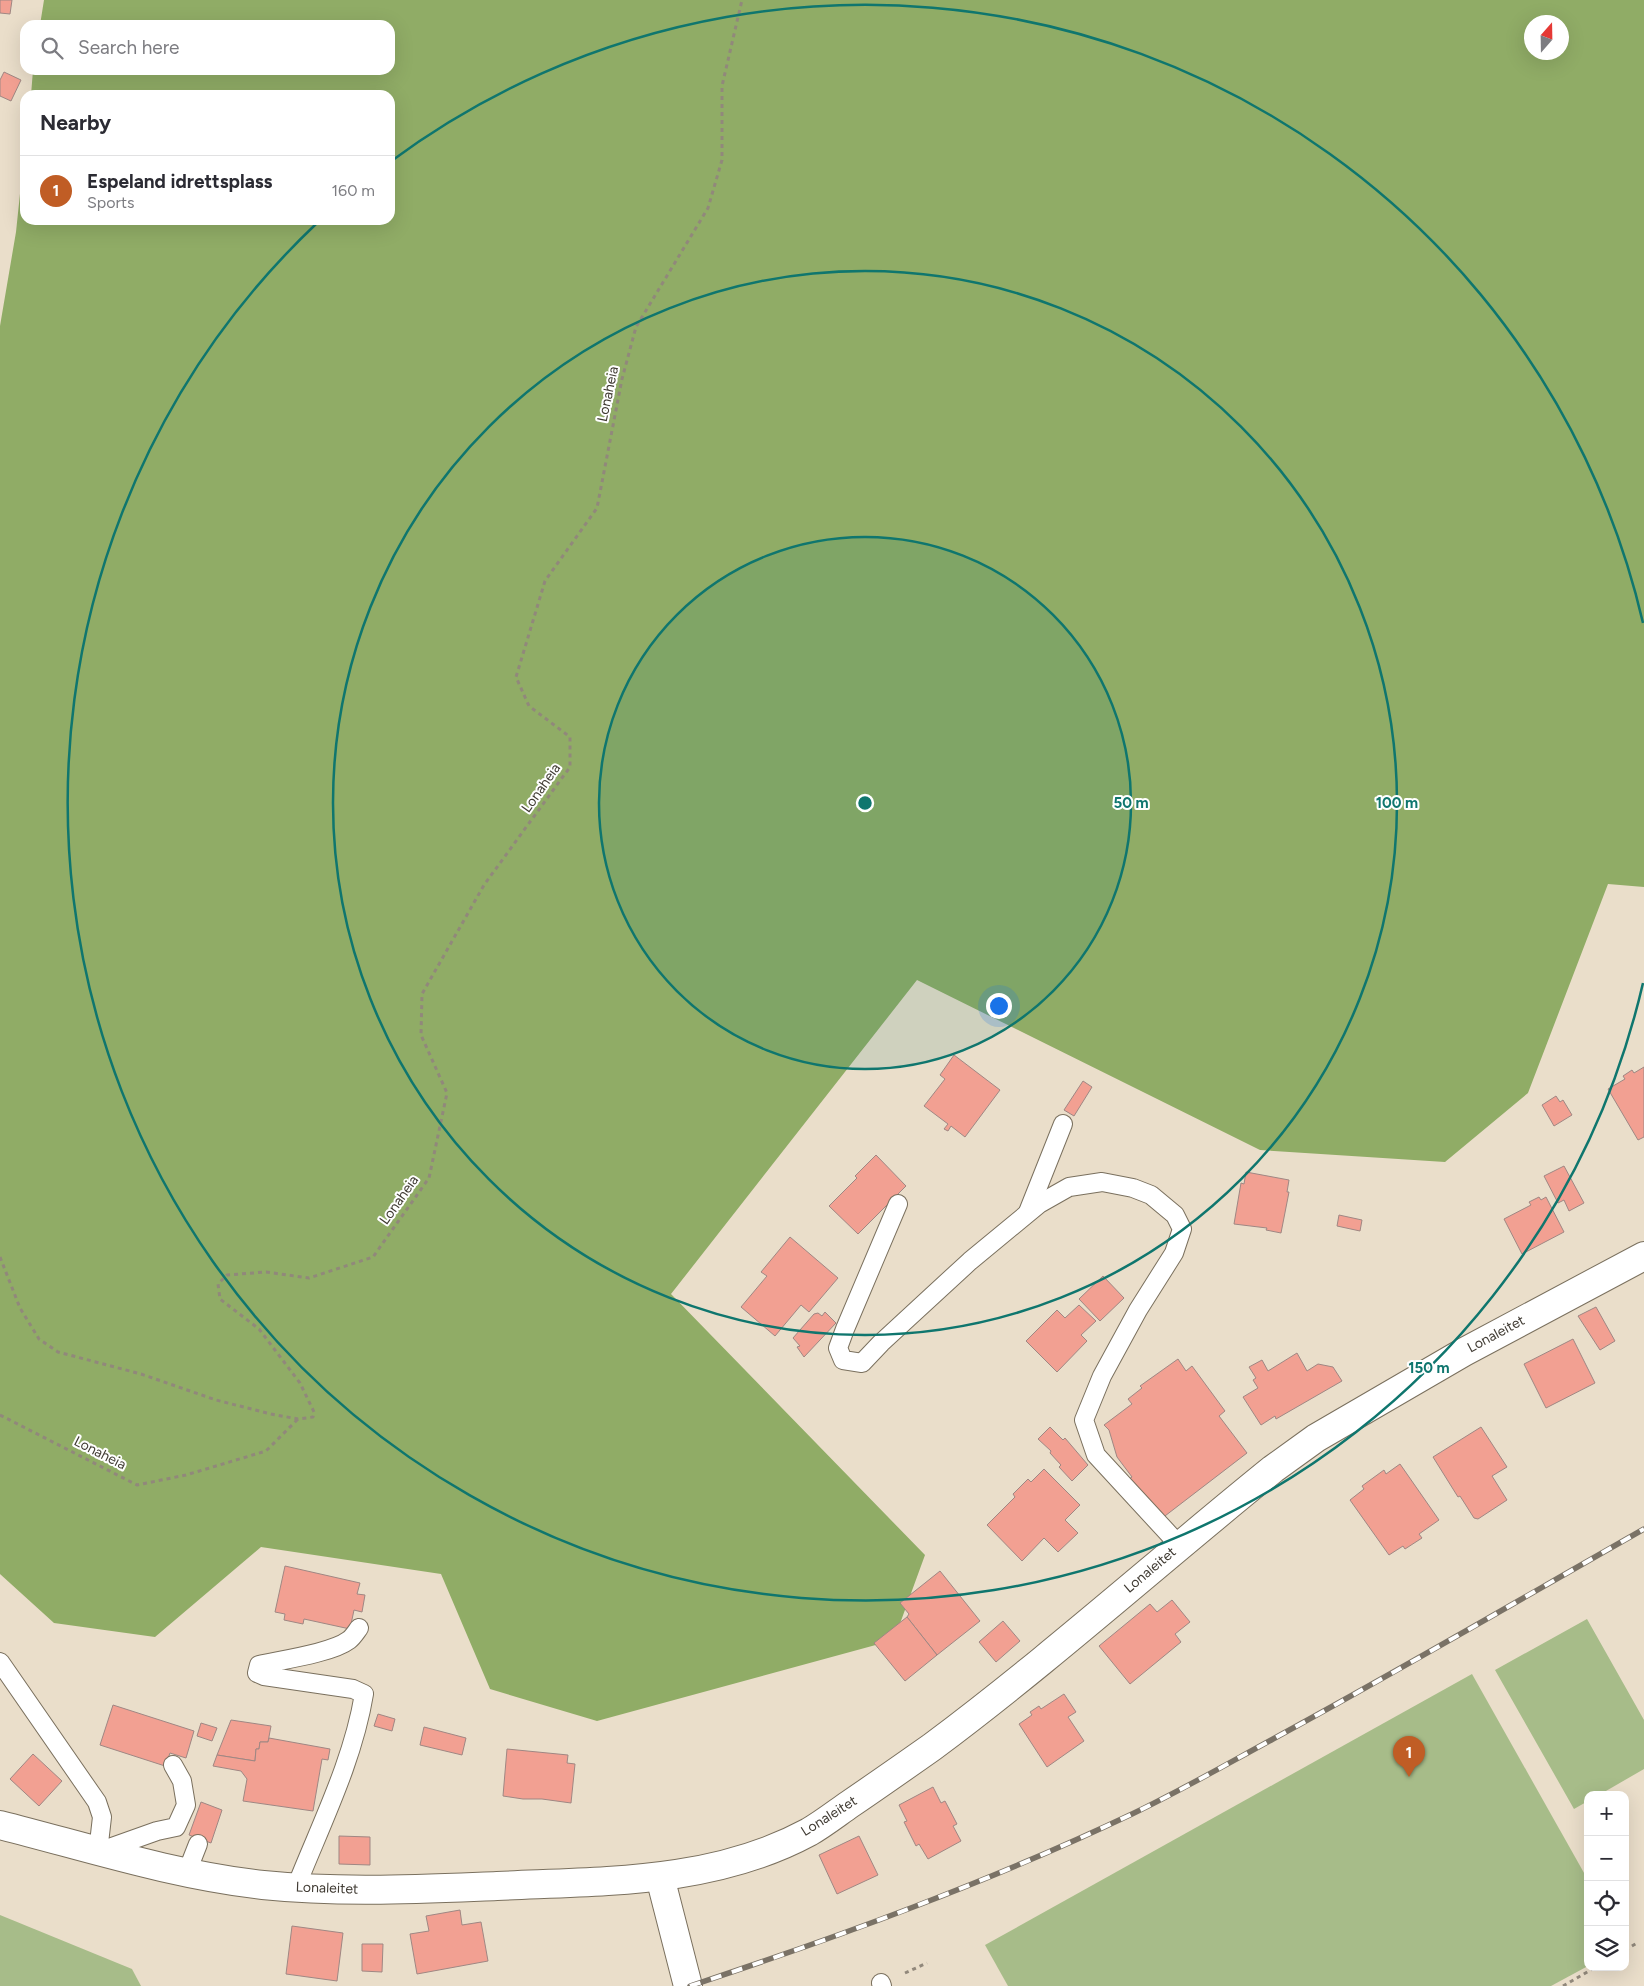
<!DOCTYPE html>
<html lang="en">
<head>
<meta charset="utf-8">
<style>
  :root { --surface:#fff; --page:#f2f2f3; --text:#2b2b33; --muted:#7c7c81; --line:#e1e1e2; --accent:#c05d25 }
  body { margin:0; font-family:Figtree,sans-serif; background:var(--page); color:var(--text) }
  .controls { position:absolute; right:15px; bottom:15px; display:grid; overflow:hidden; border-radius:10px; box-shadow:0 5px 20px #0002 }
  .controls button { width:45px; height:45px; display:grid; place-items:center; padding:0; border:0; border-bottom:1px solid var(--line); background:var(--surface); color:var(--text); font:25px sans-serif }
  .compass { position:absolute; left:1524px; top:15px; width:45px; height:45px; border-radius:50%; background:var(--surface); box-shadow:0 5px 20px #0002; rotate:20deg }
  .you { position:absolute; left:998px; top:1005px; width:18px; height:18px; margin:-12px; border:4px solid #fff; border-radius:50%; background:#1a73e8; box-shadow:0 0 0 8px #1a73e833 }
  .badge { display:grid; place-items:center; width:32px; height:32px; border-radius:50%; background:var(--accent); color:#fff; font-size:16px; font-weight:700 }
  .pin { position:absolute; translate:-50% -41px; filter:drop-shadow(0 1px 2px #0008) }
  .pin::after { content:''; position:absolute; top:26px; width:18px; height:15px; background:inherit; clip-path:polygon(0 0,100% 0,50% 100%) }
  .list { margin:0; padding:0; list-style:none }
  h2 { display:flex; justify-content:space-between; align-items:center; height:65px; margin:0; padding:0 20px; font-size:21px }
  h2 small { font-size:16px; font-weight:400; color:var(--muted) }
  .list li { display:grid; grid-template-columns:32px 1fr auto; gap:15px; align-items:center; box-sizing:border-box; height:70px; padding:0 20px; border-top:1px solid var(--line) }
  .list b { display:block; font-size:19px; white-space:nowrap }
  .list p { margin:0; font-size:16px; white-space:nowrap; color:var(--muted) }
  .list em { font-size:16px; font-style:normal; color:var(--muted) }
  .icon { flex:none; width:28px; height:28px; fill:none; stroke:currentColor; stroke-width:2; stroke-linecap:round; stroke-linejoin:round }
  .map { position:relative; flex:none; width:1644px; height:1986px; overflow:hidden }
  .search { position:absolute; background:var(--surface); box-shadow:0 5px 20px #0002; left:20px; top:20px; width:375px; height:55px; display:flex; align-items:center; gap:12px; box-sizing:border-box; padding:0 18px; border-radius:15px; color:var(--muted); font-size:19px }
  .panel { position:absolute; background:var(--surface); box-shadow:0 5px 20px #0002; left:20px; top:90px; width:375px; height:135px; border-radius:15px }
  .map>svg:first-child { display:block }
  .green { fill:#a7bc89 }
  .forest { fill:#90ac66; fill-rule:evenodd }
  .building { fill:#f2a092; stroke:#9f8783 }
  .lines { fill:none; stroke-linecap:round; stroke-linejoin:round }
  .service-casing { stroke:#7a705e; stroke-width:20 }
  .minor-casing { stroke:#7a705e; stroke-width:30 }
  .path { stroke:#91887b; stroke-width:3; stroke-dasharray:4 4; stroke-linecap:butt }
  .service { stroke:#fff; stroke-width:18 }
  .minor { stroke:#fff; stroke-width:28 }
  .rail-casing { stroke:#7a7266; stroke-width:5.5 }
  .rail { stroke:#fff; stroke-width:4; stroke-dasharray:11; stroke-linecap:butt }
  .ring { fill:none; stroke:#0f766e; stroke-width:2.5 }
  .labels { text-anchor:middle; dominant-baseline:central; stroke-width:4; stroke-linejoin:round; paint-order:stroke }
  .street-label { font-size:14px; fill:#403b33; stroke:#fff }
  .centre { fill:#0f766e; stroke:#fff; stroke-width:2.5 }
  .ring-label { font-size:15px; text-anchor:middle; font-weight:bold; fill:#0f766e; stroke:#fff; stroke-width:4; stroke-linejoin:round; paint-order:stroke }
</style>
</head>
<body>
<div class="map">
<svg width="1644" height="1986" viewBox="0 0 1644 1986">
  <rect width="100%" height="100%" fill="#eadeca"/>
  <g class="green">
    <path d="M1587 1619 1644 1720V1769L1599 1795H1588V1801L1574 1809 1495 1670Z"/>
    <path d="M1472 1674 1588 1880V1966L1551 1986H1008L985 1945Z"/>
    <path d="M0 1915 132 1969 141 1986H0Z"/>
  </g>
  <path class="forest" d="M44 0H1644V887L1608 884 1528 1093 1445 1162 1260 1150 917 980 671 1294 925 1555 894 1640 597 1721 490 1689 441 1574 261 1547 155 1637 54 1623 0 1574V326L16 232 25 146V220H390V95H31L33 70H390V25H40ZM1532 22H1562V52H1532Z"/>
  <g class="building">
    <path d="M0 0H12L10 14 0 13Z"/>
    <path d="M4 72 21 80 11 101 0 96V80Z"/>
    <path d="M954 1055 1000 1090 965 1137 951 1126 948 1131 944 1129 948 1124 924 1106 945 1079 940 1075Z"/>
    <path d="M1644 1067V1137L1638 1140 1608 1089 1625 1079 1623 1076 1632 1070 1634 1073Z"/>
    <path d="M1083 1081 1092 1087 1074 1116 1064 1110Z"/>
    <path d="M1556 1096 1560 1102 1563 1100 1572 1115 1554 1126 1542 1105Z"/>
    <path d="M876 1155 906 1186 858 1234 829 1206 857 1178 855 1176Z"/>
    <path d="M1564 1166 1584 1203 1569 1211 1564 1200 1558 1203 1544 1176Z"/>
    <path d="M1246 1172 1289 1180 1287 1192H1289L1281 1233 1266 1230 1267 1228 1234 1224 1241 1183 1244 1184Z"/>
    <path d="M1539 1197 1541 1200 1546 1197 1564 1232 1522 1254 1504 1219 1531 1205 1529 1202Z"/>
    <path d="M1339 1215 1362 1220 1360 1231 1337 1226Z"/>
    <path d="M790 1237 838 1278 809 1312 801 1305 775 1336 741 1307 767 1276 761 1272Z"/>
    <path d="M1103 1276 1124 1298 1100 1321 1079 1299Z"/>
    <path d="M1079 1305 1096 1321 1081 1335 1087 1341 1057 1372 1026 1341 1057 1310 1065 1318Z"/>
    <path d="M1596 1307 1615 1341 1600 1350 1578 1316Z"/>
    <path d="M825 1312 836 1323 804 1357 797 1347 800 1346 793 1338 814 1314 818 1313 822 1316Z"/>
    <path d="M1573 1339 1595 1383 1546 1408 1524 1364Z"/>
    <path d="M1297 1353 1307 1371 1318 1364 1333 1367 1342 1381 1276 1419 1275 1416 1261 1425 1243 1397 1258 1388 1253 1380 1256 1378 1249 1367 1262 1360 1268 1371Z"/>
    <path d="M1178 1359 1186 1371 1192 1366 1225 1411 1219 1416 1247 1453 1161 1519 1129 1479 1132 1477 1117 1457 1109 1430 1104 1425 1132 1404 1128 1399 1142 1388 1140 1386Z"/>
    <path d="M1050 1427 1063 1440 1065 1438 1088 1465 1072 1481 1059 1467 1061 1465 1050 1453 1051 1451 1038 1439Z"/>
    <path d="M1481 1427 1507 1467 1492 1476 1507 1500 1478 1519 1474 1518 1460 1496 1458 1497 1433 1457Z"/>
    <path d="M1400 1464 1439 1520 1419 1534 1422 1538 1405 1549 1403 1546 1389 1555 1350 1500 1364 1489 1362 1486 1384 1470 1386 1474Z"/>
    <path d="M1044 1469 1080 1505 1065 1520 1078 1533 1058 1552 1044 1538 1022 1561 987 1525 1015 1497 1013 1494 1028 1479 1031 1482Z"/>
    <path d="M285 1566 360 1583 357 1594 365 1595 362 1612 354 1610 350 1629 304 1619 303 1624 284 1620 285 1614 275 1612Z"/>
    <path d="M940 1571 980 1621 937 1655 907 1617 909 1614 900 1603Z"/>
    <path d="M1172 1600 1190 1622 1175 1634 1181 1642 1130 1684 1099 1646 1150 1604 1157 1612Z"/>
    <path d="M907 1617 937 1655 905 1681 874 1643Z"/>
    <path d="M1003 1621 1020 1641 996 1662 979 1642Z"/>
    <path d="M1064 1694 1076 1712 1068 1717 1084 1741 1047 1767 1019 1724 1032 1715 1030 1712 1039 1706 1041 1709Z"/>
    <path d="M113 1705 194 1731 186 1758 170 1753 165 1766 100 1745Z"/>
    <path d="M378 1714 395 1719 392 1731 374 1726Z"/>
    <path d="M231 1720 271 1726 268 1742H260L259 1749H256L255 1761 217 1755Z"/>
    <path d="M201 1723 217 1728 212 1741 197 1736Z"/>
    <path d="M424 1727 466 1738 462 1755 420 1745Z"/>
    <path d="M269 1738 330 1749 328 1760 322 1759 313 1811 243 1801 247 1779 241 1771 213 1766 217 1755 255 1761 256 1749H259L260 1742H268Z"/>
    <path d="M507 1749 568 1755 567 1763 575 1764 571 1803 542 1799H523L503 1796Z"/>
    <path d="M33 1754 62 1781 39 1806 10 1779Z"/>
    <path d="M933 1787 941 1803 945 1801 957 1824 953 1826 961 1841 928 1859 919 1844 916 1846 904 1822 907 1821 899 1805Z"/>
    <path d="M201 1802 222 1810 211 1843 189 1835Z"/>
    <path d="M339 1836 370 1837V1865L339 1864Z"/>
    <path d="M859 1836 878 1875 837 1894 819 1855Z"/>
    <path d="M460 1910 462 1925 481 1922 488 1961 417 1974 410 1934 429 1931 426 1916Z"/>
    <path d="M292 1926 343 1933 337 1981 286 1974Z"/>
    <path d="M362 1944H383L382 1972 362 1971Z"/>
  </g>
  <g class="lines">
    <defs>
      <g id="service">
        <path d="M898 1204 845 1329 838 1348 843 1360 862 1363 881 1343 970 1261 1039 1204 1069 1187 1102 1182 1133 1188 1151 1195 1175 1215 1182 1229 1174 1253 1138 1310 1102 1376 1084 1420 1096 1455 1179 1545"/>
        <path d="M1028 1212 1063 1124"/>
        <path d="M0 1662 97 1802 102 1817 98 1852 157 1831 176 1827 186 1805 182 1781 173 1765"/>
        <path d="M187 1872 198 1844"/>
        <path d="M296 1887C321 1824 353 1761 364 1694L353 1689 264 1676 257 1673 259 1665C281 1660 332 1653 349 1640 353 1637 356 1632 359 1628"/>
        <path d="M881 1983 882 1986"/>
      </g>
      <g id="minor">
        <path d="M0 1825C87 1847 173 1875 263 1885 341 1893 419 1889 497 1886 603 1881 713 1884 809 1832 823 1824 837 1813 850 1804 878 1785 905 1766 932 1747 1050 1659 1159 1561 1273 1469L1316 1438 1464 1352 1644 1256"/>
        <path d="M660 1877 688 1986"/>
      </g>
    </defs>
    <use href="#service" class="service-casing"/>
    <use href="#minor" class="minor-casing"/>
    <g class="path">
      <path d="M0 1257 20 1308 39 1339 58 1352 141 1374 216 1400 271 1414 298 1419 313 1417 314 1412 300 1383 259 1329 220 1299 218 1284 227 1275 266 1272 309 1278 373 1257 429 1178 447 1093 421 1035 422 994 484 885 570 767V737L529 706 516 677 545 581 597 508 622 379 636 327 708 208 722 160V86L742 0"/>
      <path d="M0 1415 137 1485 186 1475 266 1451 298 1419"/>
      <path d="M1625 1950 1637 1943"/>
      <path d="M905 1973 927 1963"/>
      <path d="M1563 1986 1596 1967"/>
    </g>
    <use href="#service" class="service"/>
    <use href="#minor" class="minor"/>
    <defs>
      <path id="rail" d="M690 1986C841 1936 989 1882 1132 1814 1180 1791 1227 1764 1273 1739 1398 1671 1521 1599 1644 1529"/>
    </defs>
    <use href="#rail" class="rail-casing"/>
    <use href="#rail" class="rail"/>
  </g>
  <circle cx="865" cy="803" r="266" fill="#0f766e" fill-opacity=".12"/>
  <g class="ring">
    <circle cx="865" cy="803" r="266"/>
    <circle cx="865" cy="803" r="532"/>
    <path d="M1643 983A798 798 0 1 1 316 224M390 162A798 798 0 0 1 1643 623"/>
  </g>
  <g class="labels">
    <g class="street-label">
      <text transform="translate(608 394) rotate(-78)">Lonaheia</text>
      <text transform="translate(541 788) rotate(-55)">Lonaheia</text>
      <text transform="translate(399 1200) rotate(-55)">Lonaheia</text>
      <text transform="translate(1496 1334) rotate(-28)">Lonaleitet</text>
      <text transform="translate(100 1453) rotate(27)">Lonaheia</text>
      <text transform="translate(1150 1570) rotate(-40)">Lonaleitet</text>
      <text transform="translate(829 1816) rotate(-32)">Lonaleitet</text>
      <text transform="translate(327 1888) rotate(2)">Lonaleitet</text>
    </g>
  </g>
  <circle cx="865" cy="803" r="8" class="centre"/>
  <g class="ring-label">
    <text x="1131" y="808">50 m</text>
    <text x="1397" y="808">100 m</text>
    <text x="1429" y="1373">150 m</text>
  </g>
</svg>
<div class="controls">
<button>+</button>
<button>−</button>
<button><svg class="icon" aria-label="locate" viewBox="0 0 24 24"><circle cx="12" cy="12" r="6"/><path d="M12 2v4M12 18v4M2 12h4M18 12h4"/></svg></button>
<button><svg class="icon" aria-label="layers" viewBox="0 0 24 24"><path d="M12 4l9 5-9 5-9-5zM3 14l9 5 9-5"/></svg></button>
</div>
<svg class="compass" viewBox="-18 -18 36 36"><path d="M0-13l5 13h-10z" fill="#e53935"/><path d="M0 13l5-13h-10z" fill="#7c7c81"/></svg>
<div class="you"></div>
<div class="pin badge" style="left:1409px;top:1777px">1</div>
<div class="search"><svg class="icon" aria-label="search" viewBox="0 0 24 24"><circle cx="10" cy="10" r="6"/><path d="M15 15l6 6"/></svg>Search here</div>
<section class="panel">
<h2>Nearby<small></small></h2>
<ul class="list">
<li><span class="badge">1</span><div><b>Espeland idrettsplass</b><p>Sports</p></div><em>160 m</em></li>
</ul>
</section>
</div>
</body>
</html>
